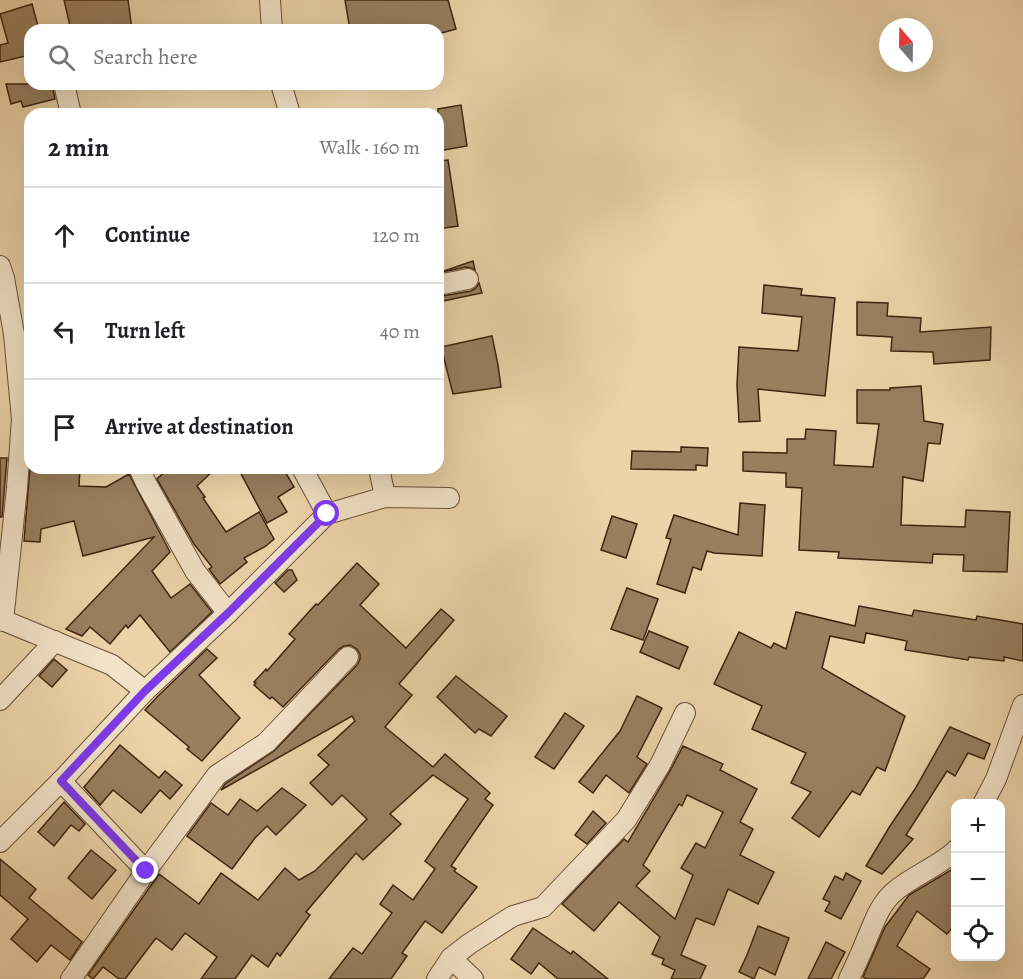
<!DOCTYPE html>
<html lang="en">
<head>
<meta charset="utf-8">
<style>
  :root { --surface:#fff; --page:#f2f2f2; --text:#202124; --muted:#757577; --line:#e0e0e0 }
  body { margin:0; font-family:Alegreya,serif; background:var(--page); color:var(--text) }
  .controls { position:absolute; right:18px; bottom:18px; display:grid; overflow:hidden; border-radius:12px; box-shadow:0 6px 24px #0002 }
  .controls button { width:54px; height:54px; display:grid; place-items:center; padding:0; border:0; border-bottom:2px solid var(--line); background:var(--surface); color:var(--text); font:30px sans-serif }
  .compass { position:absolute; left:879px; top:18px; width:54px; height:54px; border-radius:50%; background:var(--surface); box-shadow:0 6px 24px #0002; rotate:340deg }
  .stop { position:absolute; width:18px; height:18px; margin:-14px; border:4px solid #7c3aed; border-radius:50%; background:#fff }
  .stop.end { background:#7c3aed; border-color:#fff; box-shadow:0 2px 6px #0008 }
  .list { margin:0; padding:0; list-style:none }
  h2 { display:flex; justify-content:space-between; align-items:center; height:78px; margin:0; padding:0 24px; font-size:26px }
  h2 small { font-size:20px; font-weight:400; color:var(--muted) }
  .list li { display:grid; grid-template-columns:39px 1fr auto; gap:18px; align-items:center; box-sizing:border-box; height:96px; padding:0 24px; border-top:2px solid var(--line) }
  .list b { display:block; font-size:22px; white-space:nowrap }
  .list em { font-size:20px; font-style:normal; color:var(--muted) }
  .icon { flex:none; width:33px; height:33px; fill:none; stroke:currentColor; stroke-width:2; stroke-linecap:round; stroke-linejoin:round }
  .map { position:relative; flex:none; width:1023px; height:979px; overflow:hidden }
  .search { position:absolute; background:var(--surface); box-shadow:0 6px 24px #0002; left:24px; top:24px; width:420px; height:66px; display:flex; align-items:center; gap:15px; box-sizing:border-box; padding:0 21px; border-radius:18px; color:var(--muted); font-size:22px }
  .panel { position:absolute; background:var(--surface); box-shadow:0 6px 24px #0002; left:24px; top:108px; width:420px; height:366px; border-radius:18px }
  .map>svg:first-child { display:block }
  .building { fill:#98805f; stroke:#3e250e; stroke-width:1.5; fill-rule:evenodd }
  .lines { fill:none; stroke-linecap:round; stroke-linejoin:round }
  .minor-casing { stroke:#6a5135; stroke-width:22 }
  .minor { stroke:#f3e3c8; stroke-width:20 }
  .route { stroke:#7c3aed; stroke-width:8 }
</style>
</head>
<body>
<div class="map">
<svg width="1023" height="979" viewBox="0 0 1023 979">
  <rect width="100%" height="100%" fill="#ecd4aa"/>
  <filter id="stains"><feTurbulence type="fractalNoise" baseFrequency=".00333" numOctaves="4"/><feColorMatrix values="0 0 0 0 .2 0 0 0 0 .09 0 0 0 0 .02 0 0 0 .5 -.17"/></filter>
  <radialGradient id="worn" r=".72"><stop offset=".6" stop-color="#630" stop-opacity="0"/><stop offset="1" stop-color="#630" stop-opacity=".3"/></radialGradient>
  <g class="building">
    <path d="M64 0H128L132 30H71Z"/>
    <path d="M345 0H448L456 29 438 34V30H350Z"/>
    <path d="M32 4 39 30H30V55L0 62V45L8 43 0 14Z"/>
    <path d="M6 84H52L55 99 23 107 21 101 11 104Z"/>
    <path d="M461 105 467 146 438 151V109Z"/>
    <path d="M448 160 458 226 438 229V161Z"/>
    <path d="M473 261 475 270 471 268 466 267 438 273Z"/>
    <path d="M479 283 482 293 438 302V297L471 291 476 288Z"/>
    <path d="M764 285 802 289 801 295 835 298 825 396 758 389 760 421 739 422 737 385 739 347 798 351 802 317 762 313Z"/>
    <path d="M857 302 888 303 887 316 921 318 920 332 991 327 990 360 934 364 933 352 891 351 892 337 857 335Z"/>
    <path d="M492 336 498 365 501 387 453 394 441 347Z"/>
    <path d="M921 386 924 421 943 424 940 444 928 443 923 481 903 477 901 525 965 527 966 510 1010 512 1007 572 963 571 964 555 933 554 932 563 838 558 839 552 799 550 802 488 786 487V473L743 471V452L787 453V439H805L806 429 836 431 834 465 873 467 879 424 857 423V390H890V388Z"/>
    <path d="M681 447 708 448 707 466 696 465V470L631 469 632 451 681 452Z"/>
    <path d="M0 458H7L2 517H0Z"/>
    <path d="M30 468H80L79 486 106 487 129 474 170 552 152 571 171 598 190 584 212 612 170 652 140 615 128 628 126 625 110 644 90 627 82 636 66 629 154 537 83 556 74 521 41 529 40 542 24 541Z"/>
    <path d="M169 468H216L197 486 205 497 203 498 226 532 259 512 274 539 266 546 244 558 247 562 220 584 209 569 212 567 194 544 157 479Z"/>
    <path d="M238 468H283L294 487 278 497 287 512 267 523Z"/>
    <path d="M740 503 765 505 762 556 714 553 707 551 701 570 693 567 685 593 657 584 671 539 666 538 674 515 738 535Z"/>
    <path d="M612 516 637 524 626 558 601 550Z"/>
    <path d="M357 563 379 584 360 605 406 648 441 609 454 620 399 684 412 695 385 727 433 767 445 754 490 793 485 799 493 805 451 866 456 869 454 871 477 887 442 933 425 921 402 953 407 956 391 979H329L353 948 362 954 392 913 380 904 393 885 413 900 435 869 425 861 468 799 433 775 390 814 401 824 363 860 356 853 306 912 310 915 280 956 277 953 268 967 252 955 235 979H201L217 957 185 933 172 950 156 938 125 979H119L103 967 93 979 88 975 159 874 199 904 221 873 258 900 285 868 299 880 315 871 367 819 342 795 332 805 310 783 329 765 318 755 355 721 352 716 221 790 225 784 274 751 357 665 360 659V654L357 649 350 645 344 646 339 649 283 707 272 697 270 699 254 685 256 683 254 682 266 669 267 671 295 639 289 634 316 604 318 605Z"/>
    <path d="M288 570H292L297 580 284 592 275 583Z"/>
    <path d="M627 588 658 599 643 640 611 629Z"/>
    <path d="M859 606 912 616 914 610 976 620 977 616 1023 624V661L1004 657V661L969 657 968 660 905 650 907 641 866 633 864 643 830 636 822 668 905 716 885 771 877 767 860 795 852 791 819 837 792 818 811 792 791 783 806 753 752 729 762 706 714 684 739 632 771 648 774 643 786 649 796 612 855 626Z"/>
    <path d="M649 631 688 647 679 669 640 652Z"/>
    <path d="M207 649 217 658 199 675 240 718 202 761 187 749 189 747 145 710 158 696Z"/>
    <path d="M54 659 67 670 52 687 39 676Z"/>
    <path d="M456 676 507 716 491 736 479 729 475 733 437 697Z"/>
    <path d="M637 696 662 708 637 757 647 764 629 793 606 775 593 793 579 782 620 731Z"/>
    <path d="M565 713 584 726 554 769 535 757Z"/>
    <path d="M950 727 990 744 984 759 968 753 955 776 947 771 906 835 913 839 882 874 866 866 890 826 915 789Z"/>
    <path d="M120 745 159 778 165 771 182 785 170 799 160 790 141 813 113 790 100 805 84 787Z"/>
    <path d="M683 746 723 764 720 770 757 789 740 822 753 829 740 855 774 872 758 904 728 889 714 925 696 918 681 955 706 966 700 979H671L675 970 662 964 664 959 652 954 660 937 619 902 594 931 562 904 624 839 628 842 670 771ZM687 795 723 812 705 848 696 843 681 868 693 875 675 919 636 886 650 871 643 865 679 804 682 806Z"/>
    <path d="M282 788 306 805 276 835 267 826 255 838 232 869 187 836 211 803 228 815 240 799 257 811Z"/>
    <path d="M64 802 85 824 79 831 71 825 54 846 38 832Z"/>
    <path d="M593 811 606 823 587 844 575 835Z"/>
    <path d="M91 850 116 870 92 899 68 878Z"/>
    <path d="M0 859 36 889 29 898 82 942 70 960 51 945 37 962 11 939 28 919 0 895Z"/>
    <path d="M956 867V923L947 934 917 911 897 946 930 969 923 979H867L863 977 885 927 909 895Z"/>
    <path d="M846 873 861 881 841 919 825 911 830 902 823 899 835 876 843 880Z"/>
    <path d="M758 926 789 938 775 975 759 967 754 979 739 972 747 955Z"/>
    <path d="M533 928 571 954 573 951 608 979H558L539 963 531 974 511 959Z"/>
    <path d="M826 942 845 952 831 979H808Z"/>
  </g>
  <g class="lines">
    <defs>
      <g id="minor">
        <path d="M270 0 272 30"/>
        <path d="M64 84 71 114"/>
        <path d="M281 84 290 114"/>
        <path d="M0 266 4 278 14 334 22 419 17 488 3 621"/>
        <path d="M438 285 468 279"/>
        <path d="M139 468 146 483 195 571 228 613"/>
        <path d="M302 468 327 514"/>
        <path d="M379 468 385 497"/>
        <path d="M0 619 112 665 145 691"/>
        <path d="M0 700 55 641"/>
        <path d="M61 781 146 871"/>
        <path d="M983 804 996 779 1023 705"/>
        <path d="M0 842 61 781 145 691 228 613 327 514 385 497 449 498"/>
        <path d="M451 958 473 979"/>
        <path d="M71 979 146 871 217 775 266 743 348 657"/>
        <path d="M437 979 451 958 469 944 513 916 543 907 626 820 660 765 685 713"/>
        <path d="M849 979C855 966 861 954 866 941 874 923 879 905 894 892 912 876 940 866 956 850"/>
      </g>
    </defs>
    <use href="#minor" class="minor-casing"/>
    <use href="#minor" class="minor"/>
  </g>
  <g class="lines">
    <path class="route" d="M146 871 61 781 145 691 228 613 327 514"/>
  </g>
  <rect width="100%" height="100%" filter="url(#stains)"/>
  <rect width="100%" height="100%" fill="url(#worn)"/>
</svg>
<div class="controls">
<button>+</button>
<button>−</button>
<button><svg class="icon" aria-label="locate" viewBox="0 0 24 24"><circle cx="12" cy="12" r="6"/><path d="M12 2v4M12 18v4M2 12h4M18 12h4"/></svg></button>
</div>
<svg class="compass" viewBox="-18 -18 36 36"><path d="M0-13l5 13h-10z" fill="#e53935"/><path d="M0 13l5-13h-10z" fill="#757577"/></svg>
<div class="stop" style="left:327px;top:514px"></div>
<div class="stop end" style="left:146px;top:871px"></div>
<div class="search"><svg class="icon" aria-label="search" viewBox="0 0 24 24"><circle cx="10" cy="10" r="6"/><path d="M15 15l6 6"/></svg>Search here</div>
<section class="panel">
<h2>2 min<small>Walk · 160 m</small></h2>
<ul class="list">
<li><svg class="icon" aria-label="ahead" viewBox="0 0 24 24"><path d="M12 20V5M6 11l6-6 6 6"/></svg><div><b>Continue</b></div><em>120 m</em></li>
<li><svg class="icon" aria-label="left" viewBox="0 0 24 24"><path d="M17 20v-9H6M10 6l-5 5 5 5"/></svg><div><b>Turn left</b></div><em>40 m</em></li>
<li><svg class="icon" aria-label="arrive" viewBox="0 0 24 24"><path d="M6 21V4h12l-3 4 3 4H6"/></svg><div><b>Arrive at destination</b></div></li>
</ul>
</section>
</div>
</body>
</html>
